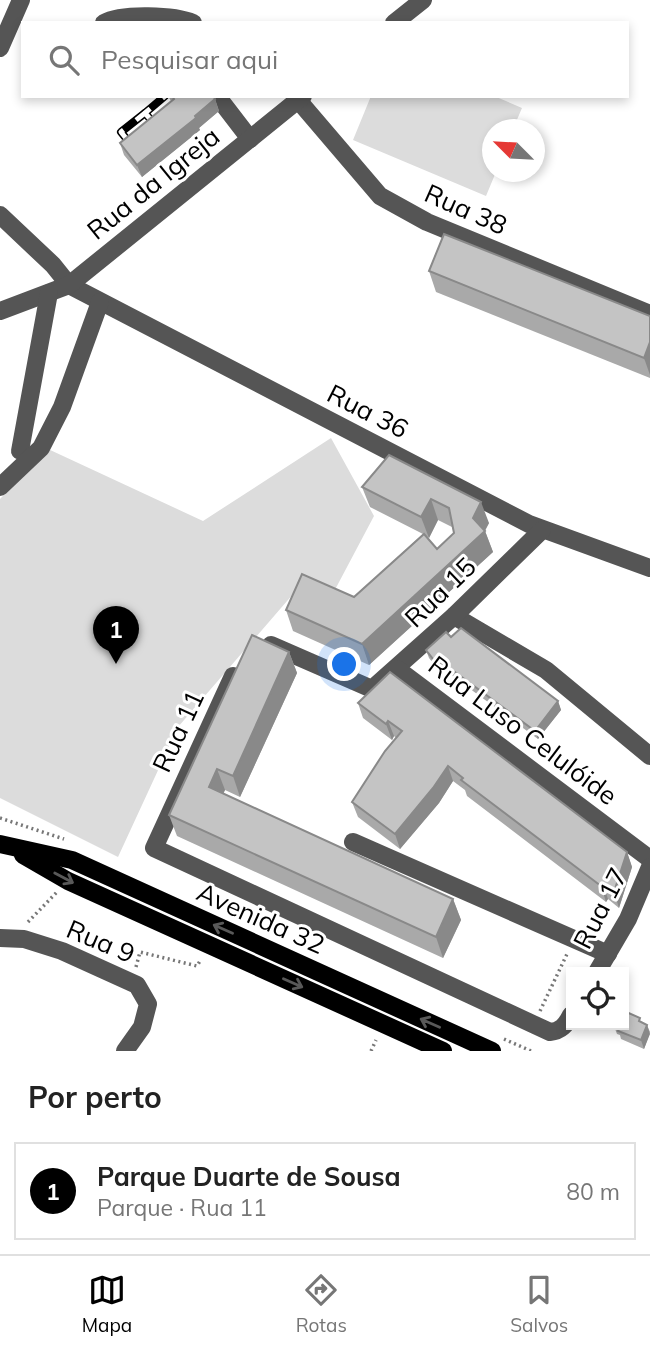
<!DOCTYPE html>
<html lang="pt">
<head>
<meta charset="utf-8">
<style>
  :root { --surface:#fff; --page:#f2f2f2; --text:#222; --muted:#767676; --line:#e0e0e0; --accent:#000 }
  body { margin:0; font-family:Mulish,sans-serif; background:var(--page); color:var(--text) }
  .controls { position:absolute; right:21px; bottom:21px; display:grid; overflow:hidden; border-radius:0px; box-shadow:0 4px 10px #0003 }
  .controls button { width:63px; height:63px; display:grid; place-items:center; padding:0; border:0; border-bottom:2px solid var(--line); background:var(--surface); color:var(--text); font:35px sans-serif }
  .compass { position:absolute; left:482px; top:119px; width:63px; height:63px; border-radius:50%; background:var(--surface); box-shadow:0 4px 10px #0003; rotate:294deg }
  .you { position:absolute; left:345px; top:665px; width:24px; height:24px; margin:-18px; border:5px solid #fff; border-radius:50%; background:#1a73e8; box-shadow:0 0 0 10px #1a73e833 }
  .badge { display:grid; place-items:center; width:46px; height:46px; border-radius:50%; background:var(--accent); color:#fff; font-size:23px; font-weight:700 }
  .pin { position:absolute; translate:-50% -58px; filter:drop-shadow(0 2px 4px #0008) }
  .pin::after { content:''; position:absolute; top:37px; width:24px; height:21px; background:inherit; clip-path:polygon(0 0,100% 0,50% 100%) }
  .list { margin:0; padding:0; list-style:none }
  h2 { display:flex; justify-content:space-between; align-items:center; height:91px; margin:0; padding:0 28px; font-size:30px }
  h2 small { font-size:23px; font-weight:400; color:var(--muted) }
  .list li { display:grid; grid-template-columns:46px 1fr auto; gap:21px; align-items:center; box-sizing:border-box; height:98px; margin:0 14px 14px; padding:0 14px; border:2px solid var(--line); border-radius:0px }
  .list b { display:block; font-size:26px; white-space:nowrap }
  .list p { margin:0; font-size:23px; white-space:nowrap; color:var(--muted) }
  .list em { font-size:23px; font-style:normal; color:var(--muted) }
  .icon { flex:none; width:38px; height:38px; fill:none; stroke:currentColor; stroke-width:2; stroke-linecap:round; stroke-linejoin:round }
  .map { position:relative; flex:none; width:650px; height:1051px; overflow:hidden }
  .search { position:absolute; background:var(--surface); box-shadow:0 4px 10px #0003; left:21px; right:21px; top:21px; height:77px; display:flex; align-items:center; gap:18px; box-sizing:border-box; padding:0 24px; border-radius:0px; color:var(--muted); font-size:26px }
  .sheet { height:203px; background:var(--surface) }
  nav { display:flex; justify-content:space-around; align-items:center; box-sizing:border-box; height:98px; border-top:2px solid var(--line); background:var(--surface); font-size:19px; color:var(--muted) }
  nav a { display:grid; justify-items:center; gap:4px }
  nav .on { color:var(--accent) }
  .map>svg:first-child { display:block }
  .green { fill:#dcdcdc }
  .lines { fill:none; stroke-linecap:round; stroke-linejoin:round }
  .path { stroke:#777; stroke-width:3.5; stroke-dasharray:2 3.5; stroke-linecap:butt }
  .minor { stroke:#555; stroke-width:18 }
  .major { stroke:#000; stroke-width:18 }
  .rail-casing { stroke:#000; stroke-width:8 }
  .rail { stroke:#fff; stroke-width:5; stroke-dasharray:16; stroke-linecap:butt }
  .wall { fill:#a9a9a9; fill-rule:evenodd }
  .shaded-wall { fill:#898989 }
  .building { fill:#c4c4c4; stroke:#898989; stroke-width:2 }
  .oneway { stroke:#595959 }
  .labels { text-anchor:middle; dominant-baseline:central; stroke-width:6; stroke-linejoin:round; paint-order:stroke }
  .street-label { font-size:26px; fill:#000; stroke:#fff }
</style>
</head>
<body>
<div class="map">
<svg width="650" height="1051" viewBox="0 0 650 1051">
  <rect width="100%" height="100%" fill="#fff"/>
  <g class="green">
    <path d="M371 96H494L522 108 513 129 492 130V172H496L486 196 353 140Z"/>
    <path d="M331 438 374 516 329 601 300 586 178 727 118 857 0 798V499L48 449 203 521Z"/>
  </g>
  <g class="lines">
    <g class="path">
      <path d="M0 818 64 839"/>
      <path d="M28 922 57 892"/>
      <path d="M136 967 140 952 197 966 200 961"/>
      <path d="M540 1011 567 954"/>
      <path d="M504 1039 531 1051"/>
      <path d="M371 1051 376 1040"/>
    </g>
    <g class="minor">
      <path d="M104 23C121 13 175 15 193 23"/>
      <path d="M394 23 423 0"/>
      <path d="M0 48 21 0"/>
      <path d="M217 96 250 139"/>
      <path d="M298 100 380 196 427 222 650 314"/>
      <path d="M0 215 53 265 69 285 529 524 650 568"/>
      <path d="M0 311 69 285 303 96"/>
      <path d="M20 451 49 293"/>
      <path d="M0 487 41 448 62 407 100 302"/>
      <path d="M454 616 546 670 650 756"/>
      <path d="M271 645 372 689 454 616 542 530"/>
      <path d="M397 669 650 859"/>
      <path d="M233 676 154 848 550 1032C561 1031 566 1025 571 1015"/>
      <path d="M353 842 608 954"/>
      <path d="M0 938 24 939 62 951 137 985 148 1004 142 1027 125 1051"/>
      <path d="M597 972 628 919 650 867"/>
    </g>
    <g class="major">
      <path d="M0 844 72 860 492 1051"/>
      <path d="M23 855 68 881 443 1051"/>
    </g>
    <defs>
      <g id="rail">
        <path d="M151 120 145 113 165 96"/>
        <path d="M129 142 121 132 145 113"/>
      </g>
    </defs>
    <use href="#rail" class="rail-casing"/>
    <use href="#rail" class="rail"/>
  </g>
  <g class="wall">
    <path d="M168 96H213L215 99 219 111 199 128 200 130 142 177 124 155 120 143 171 101Z"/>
    <path d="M429 271 650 316V378L436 292Z"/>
    <path d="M389 455 489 523 485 531 493 552 369 665 293 631 286 610 354 597 423 534 370 507 362 487ZM438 520 452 527 454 533 437 549 426 536 429 538Z"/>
    <path d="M451 637 558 701 561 710 538 739 443 669 440 672 429 658 426 650Z"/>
    <path d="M289 652 297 673 240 797 225 790 223 793 453 899 461 920 443 958 177 836 169 815Z"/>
    <path d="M358 703 627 852 632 867 619 908 608 899 606 902 467 796 465 790 453 781 439 803 400 849 358 817 352 802 396 738 394 736 392 740 363 718Z"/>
    <path d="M642 1022 647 1025 650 1032 644 1049 621 1039 620 1035 617 1034 614 1026Z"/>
  </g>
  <g class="shaded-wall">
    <path d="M215 99 219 111 199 128 200 130 142 177 137 165Z"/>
    <path d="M650 342V375L644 358Z"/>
    <path d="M431 499 438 520 429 538 421 517Z"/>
    <path d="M481 502 489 523 484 532 485 531 493 552 369 665 362 644 473 518Z"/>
    <path d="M289 652 297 673 240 797 233 776Z"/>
    <path d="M440 661 443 669 440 672 437 664Z"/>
    <path d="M558 701 561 710 538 739 535 731Z"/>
    <path d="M388 721 394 736 392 740 386 724Z"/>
    <path d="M448 766 453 781 439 803 400 849 395 834Z"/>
    <path d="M217 769 225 790 217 808 209 787Z"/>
    <path d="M627 852 632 867 619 908 614 892Z"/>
    <path d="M603 884 608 899 606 902 601 886Z"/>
    <path d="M453 899 461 920 443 958 436 937Z"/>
    <path d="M647 1025 650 1034 644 1049 641 1040Z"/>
  </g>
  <g class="building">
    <path d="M172 96H213L215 99 195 116 196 118 137 165 120 143 174 99Z"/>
    <path d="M444 234 650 316V342L644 358 429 271Z"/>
    <path d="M389 455 481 502 473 518 485 531 362 644 286 610 302 574 354 597 424 534 437 549 454 533 449 508 431 499 421 517 362 487Z"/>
    <path d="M461 628 558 701 535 731 440 661 437 664 426 650 446 632 451 637Z"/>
    <path d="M252 635 289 652 233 776 217 769 209 787 453 899 436 937 169 815Z"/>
    <path d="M390 672 627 852 614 892 603 884 601 886 461 780 463 778 448 766 433 788 395 834 352 802 385 751 402 731 388 721 386 724 358 703Z"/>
    <path d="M624 1011 640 1018 639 1021 647 1025 641 1040 618 1031 619 1028 614 1026 624 1025Z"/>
  </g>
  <defs><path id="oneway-shaft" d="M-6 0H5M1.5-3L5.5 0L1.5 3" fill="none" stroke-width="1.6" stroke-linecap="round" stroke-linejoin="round" transform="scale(1.75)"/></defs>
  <g class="oneway">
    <use href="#oneway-shaft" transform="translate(64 878) rotate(28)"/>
    <use href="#oneway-shaft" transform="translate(223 929) rotate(-156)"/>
    <use href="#oneway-shaft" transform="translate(293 983) rotate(24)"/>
    <use href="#oneway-shaft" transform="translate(430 1023) rotate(-156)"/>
  </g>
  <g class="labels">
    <g class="street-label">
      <text transform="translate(153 183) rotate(-39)">Rua da Igreja</text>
      <text transform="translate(466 209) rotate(24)">Rua 38</text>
      <text transform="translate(368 411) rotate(27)">Rua 36</text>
      <text transform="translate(440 592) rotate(-44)">Rua 15</text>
      <text transform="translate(523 730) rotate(37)">Rua Luso Celulóide</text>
      <text transform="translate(178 731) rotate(-65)">Rua 11</text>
      <text transform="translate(600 908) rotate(-63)">Rua 17</text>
      <text transform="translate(261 918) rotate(24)">Avenida 32</text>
      <text transform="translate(101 941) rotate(23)">Rua 9</text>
    </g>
  </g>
</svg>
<div class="controls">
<button><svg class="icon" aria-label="locate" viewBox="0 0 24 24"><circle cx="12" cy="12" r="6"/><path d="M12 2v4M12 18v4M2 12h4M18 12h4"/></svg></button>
</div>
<svg class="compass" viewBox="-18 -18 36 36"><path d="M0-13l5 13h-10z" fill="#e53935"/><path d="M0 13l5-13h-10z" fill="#767676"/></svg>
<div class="you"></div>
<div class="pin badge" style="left:116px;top:664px">1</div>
<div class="search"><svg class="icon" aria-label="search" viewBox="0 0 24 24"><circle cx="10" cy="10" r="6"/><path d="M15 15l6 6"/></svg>Pesquisar aqui</div>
</div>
<section class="sheet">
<h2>Por perto<small></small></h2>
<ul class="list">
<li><span class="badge">1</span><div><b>Parque Duarte de Sousa</b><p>Parque · Rua 11</p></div><em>80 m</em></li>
</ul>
</section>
<nav>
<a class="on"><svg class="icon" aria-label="map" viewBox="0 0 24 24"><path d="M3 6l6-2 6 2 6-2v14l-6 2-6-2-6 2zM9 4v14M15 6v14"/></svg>Mapa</a>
<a><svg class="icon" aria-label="directions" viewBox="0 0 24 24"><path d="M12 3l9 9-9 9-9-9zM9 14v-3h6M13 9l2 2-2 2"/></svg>Rotas</a>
<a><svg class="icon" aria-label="saved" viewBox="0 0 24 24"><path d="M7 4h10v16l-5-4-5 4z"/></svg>Salvos</a>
</nav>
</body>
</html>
